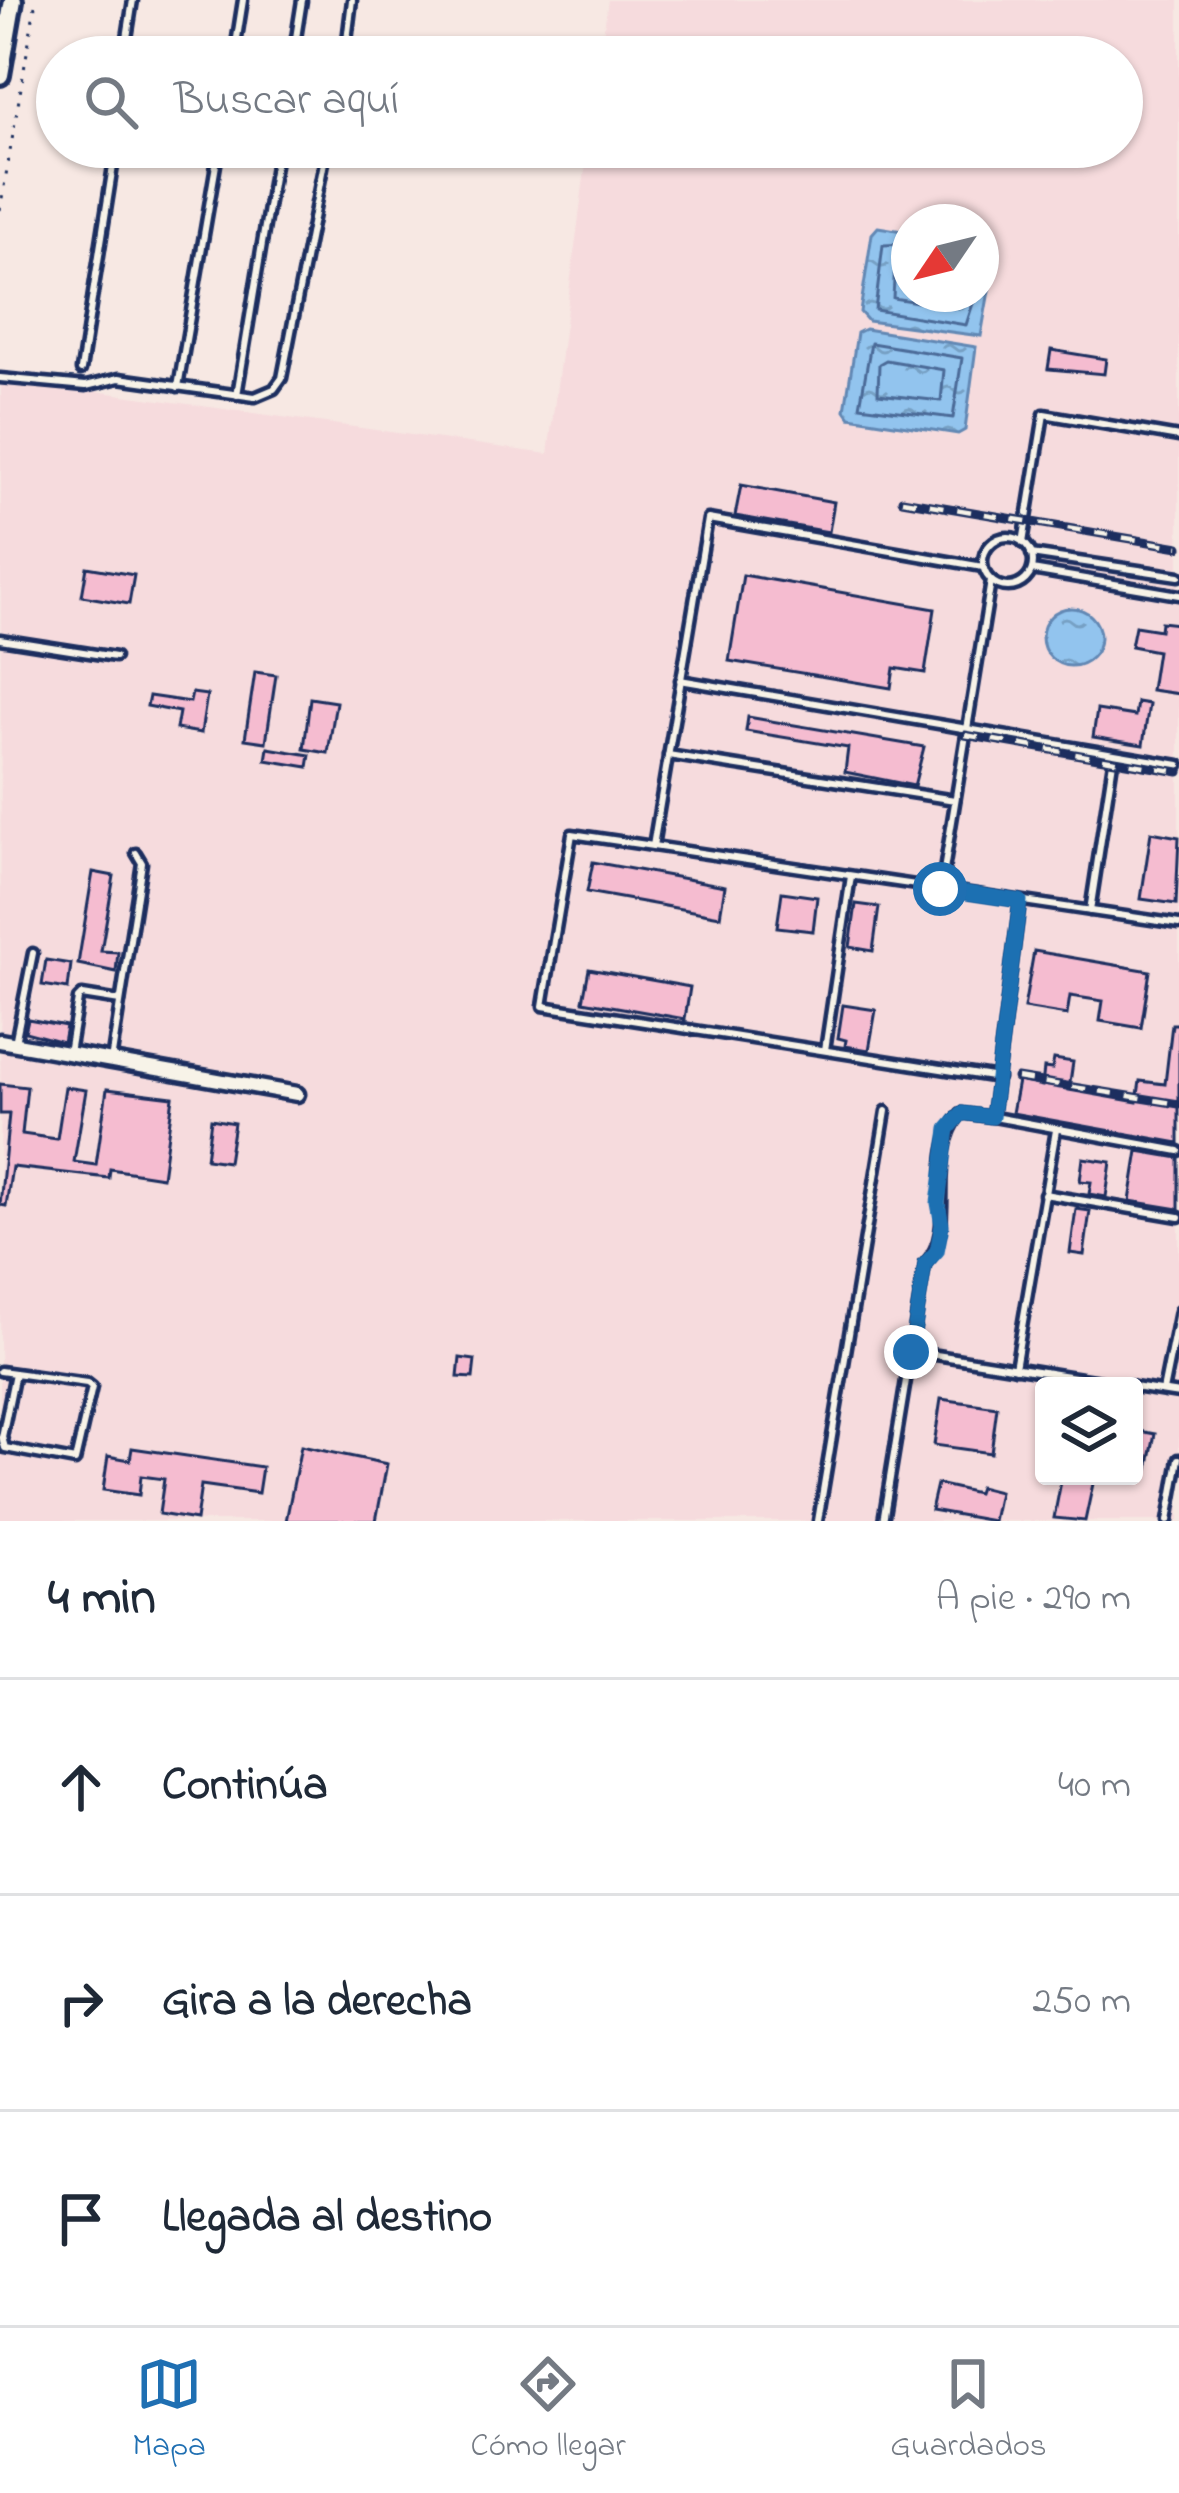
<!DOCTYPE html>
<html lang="es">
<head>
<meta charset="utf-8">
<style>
  :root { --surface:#fff; --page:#f6f6f7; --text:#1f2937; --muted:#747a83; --line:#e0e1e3; --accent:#1f6fb2 }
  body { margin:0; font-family:"Indie Flower",sans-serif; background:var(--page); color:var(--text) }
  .controls { position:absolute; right:36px; bottom:36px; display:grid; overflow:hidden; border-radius:12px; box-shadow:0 3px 9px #0004 }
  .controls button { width:108px; height:108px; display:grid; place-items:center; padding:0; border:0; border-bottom:3px solid var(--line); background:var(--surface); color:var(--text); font:60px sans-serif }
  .compass { position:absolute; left:891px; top:204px; width:108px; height:108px; border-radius:50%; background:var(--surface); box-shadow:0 3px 9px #0004; rotate:235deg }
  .stop { position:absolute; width:36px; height:36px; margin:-27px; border:9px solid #1f6fb2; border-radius:50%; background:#fff }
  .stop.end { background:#1f6fb2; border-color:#fff; box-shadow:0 3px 12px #0008 }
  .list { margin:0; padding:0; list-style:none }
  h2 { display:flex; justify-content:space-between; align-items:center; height:156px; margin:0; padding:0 48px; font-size:51px }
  h2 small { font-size:39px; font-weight:400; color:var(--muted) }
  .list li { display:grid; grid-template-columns:78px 1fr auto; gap:36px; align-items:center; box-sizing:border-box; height:216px; padding:0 48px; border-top:3px solid var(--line) }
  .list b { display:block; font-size:45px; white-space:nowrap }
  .list em { font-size:39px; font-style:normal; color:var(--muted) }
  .icon { flex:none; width:66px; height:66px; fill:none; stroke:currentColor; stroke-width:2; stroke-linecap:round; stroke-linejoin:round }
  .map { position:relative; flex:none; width:1179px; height:1521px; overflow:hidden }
  .search { position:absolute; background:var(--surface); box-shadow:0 3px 9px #0004; left:36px; right:36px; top:36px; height:132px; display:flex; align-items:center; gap:30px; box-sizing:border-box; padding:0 42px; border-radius:66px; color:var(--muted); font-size:45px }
  .sheet { height:804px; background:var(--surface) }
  nav { display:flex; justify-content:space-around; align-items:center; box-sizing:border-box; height:168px; border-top:3px solid var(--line); background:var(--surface); font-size:33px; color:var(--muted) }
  nav a { display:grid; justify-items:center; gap:6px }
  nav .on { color:var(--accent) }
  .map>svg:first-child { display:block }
  .built { fill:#f6dbdd; fill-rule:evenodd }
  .water { fill:url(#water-ripples); stroke:#6288b4; stroke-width:3 }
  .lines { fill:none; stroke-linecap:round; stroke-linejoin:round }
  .shore { stroke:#4b6b98; stroke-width:3 }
  .building { fill:#f5bcd0; stroke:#1b2f5e; stroke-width:3 }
  .lane-casing { stroke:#1b2f5e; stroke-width:15 }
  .street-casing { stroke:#1b2f5e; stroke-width:21 }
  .secondary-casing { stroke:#1b2f5e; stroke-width:26 }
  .path { stroke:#1b2f5e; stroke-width:3; stroke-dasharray:3 9; stroke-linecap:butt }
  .lane { stroke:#f7f3e8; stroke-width:6 }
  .street { stroke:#f7f3e8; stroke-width:12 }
  .secondary { stroke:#f7f3e8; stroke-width:16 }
  .rail-casing { stroke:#1b2f5e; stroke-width:9 }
  .rail { stroke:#f7f3e8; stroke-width:4.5; stroke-dasharray:14; stroke-linecap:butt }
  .route { stroke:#1f6fb2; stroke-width:15 }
</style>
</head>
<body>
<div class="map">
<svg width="1179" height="1521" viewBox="0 0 1179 1521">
  <defs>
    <pattern id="water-ripples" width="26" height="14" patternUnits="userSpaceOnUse" patternTransform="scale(3)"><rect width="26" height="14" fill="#92c4ee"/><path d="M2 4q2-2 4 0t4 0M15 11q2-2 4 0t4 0" fill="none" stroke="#76a0c4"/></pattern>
  </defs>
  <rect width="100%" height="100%" fill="#f7e8e3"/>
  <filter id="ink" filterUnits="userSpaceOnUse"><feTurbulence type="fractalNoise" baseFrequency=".00833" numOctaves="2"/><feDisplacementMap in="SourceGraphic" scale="24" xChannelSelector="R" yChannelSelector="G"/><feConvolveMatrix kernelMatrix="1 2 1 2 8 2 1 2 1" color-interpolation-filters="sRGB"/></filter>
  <g filter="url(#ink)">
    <path class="built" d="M608 0H1179V1521H0L1 378 548 454 588 147H1122V57H600ZM909 222H981V294H909ZM1044 1386H1134V1476H1044Z"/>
    <g class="water">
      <path d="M878 227 909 232V294H981V244L991 245 996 251 981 336 868 321 860 312 872 234Z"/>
      <path d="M865 329 976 347 965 430 958 434 850 417 845 410 857 333Z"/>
      <circle cx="1071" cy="637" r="29"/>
    </g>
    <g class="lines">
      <g class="shore">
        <path d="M909 244 883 245 875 310 966 325 976 294"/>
        <path d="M909 259 895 262 893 298 954 308 961 294"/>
        <path d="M871 343 962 358 953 418 860 406Z"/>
        <path d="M886 360 944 370 941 401 878 394 879 364Z"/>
      </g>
    </g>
    <g class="building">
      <path d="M1051 350 1106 359 1104 374 1048 369Z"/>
      <path d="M741 485 834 502 829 532 735 516Z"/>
      <path d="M87 567 134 575 129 604 82 596Z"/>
      <path d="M743 575 935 609 925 673 894 668 891 688 729 661Z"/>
      <path d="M1161 622 1179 624V694L1151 690 1157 651 1131 646 1135 626 1160 630Z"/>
      <path d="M255 672 276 675 266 742 245 739Z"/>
      <path d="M192 693 207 695 201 733 176 729 179 712 147 706 149 696 190 702Z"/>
      <path d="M310 698 336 702 328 753 304 749Z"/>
      <path d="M1137 702 1149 704 1143 745 1093 737 1097 710 1135 716Z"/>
      <path d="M748 717 924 747 914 786 845 772 848 748 746 731Z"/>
      <path d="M268 748 310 755 308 767 266 760Z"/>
      <path d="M1151 832 1179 837 1176 904 1141 899Z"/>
      <path d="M593 862 725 886 720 916 587 892Z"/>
      <path d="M93 872 114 876 101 951 118 952 116 972 78 964Z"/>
      <path d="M782 892 817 897 813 931 777 927Z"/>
      <path d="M856 904 879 907 873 951 850 947Z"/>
      <path d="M1034 951 1150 971 1141 1028 1100 1021 1103 1001 1070 996 1067 1015 1024 1008Z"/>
      <path d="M46 960 71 964 68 989 42 985Z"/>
      <path d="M589 969 690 987 685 1019 583 1001Z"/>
      <path d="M843 1005 876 1010 869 1050 845 1046 846 1040 838 1038Z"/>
      <path d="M28 1019 66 1026 63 1042 25 1032Z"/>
      <path d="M1172 1024H1179V1143L1012 1113 1018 1081 1042 1086 1044 1068 1052 1069 1054 1059 1073 1062 1069 1090 1137 1102 1140 1081 1165 1084Z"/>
      <path d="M0 1084 27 1087 22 1134 57 1139 65 1087 86 1090 74 1162 96 1165 107 1089 173 1097 162 1177 110 1169 109 1178 12 1167 6 1206 0 1205 9 1114H0Z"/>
      <path d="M211 1119 234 1123 228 1162 206 1159Z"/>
      <path d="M1138 1151 1179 1158V1209L1130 1201Z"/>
      <path d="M1083 1158 1111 1162 1106 1197 1089 1194 1091 1182 1080 1181Z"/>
      <path d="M1076 1209 1090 1211 1084 1255 1070 1253Z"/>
      <path d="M460 1358 475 1360 473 1378 458 1377Z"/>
      <path d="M941 1399 997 1407 991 1453 934 1445Z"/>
      <path d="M1134 1430 1155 1434 1148 1469 1134 1466Z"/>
      <path d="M301 1446 387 1464 376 1521H286Z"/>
      <path d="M132 1448 262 1467 258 1493 201 1485 196 1520 159 1514 164 1479 141 1476 139 1495 103 1490 108 1456 130 1460Z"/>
      <path d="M1062 1476 1094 1479 1085 1521 1054 1518Z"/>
      <path d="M937 1484 977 1493 979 1487 999 1492 993 1521 931 1510Z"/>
    </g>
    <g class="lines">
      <defs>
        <g id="lane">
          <path d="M124 57 133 0"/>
          <path d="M234 57 243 0"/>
          <path d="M293 57 302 0"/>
          <path d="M345 57 352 0"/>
          <path d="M81 370 116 147"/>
          <path d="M0 378 86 386 119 378 255 397 274 389 282 378 327 147"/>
          <path d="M178 387 219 147"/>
          <path d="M237 395 278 147"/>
          <circle cx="1008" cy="562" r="25"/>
          <path d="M1023 543 1044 414 1179 437"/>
          <path d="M1031 554 1179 576"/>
          <path d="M1032 570 1179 595"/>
          <path d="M0 639 115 657"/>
          <path d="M680 680 1179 765"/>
          <path d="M668 755 955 800"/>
          <path d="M653 846 708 519 983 567"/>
          <path d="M941 889 991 581"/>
          <path d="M1090 911 1114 755"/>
          <path d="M15 1043 33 953"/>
          <path d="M825 1050 851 876"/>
          <path d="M69 1053 78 999 82 995 120 1001"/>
          <path d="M111 1061 142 863 136 853"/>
          <path d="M998 1078 543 1006 572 834 1179 924"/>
          <path d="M994 1117 1179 1151"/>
          <path d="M1044 1194 1179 1217"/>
          <path d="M911 1351 1131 1386"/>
          <path d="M1015 1368 1056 1130"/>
          <path d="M0 1371 87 1383 92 1387 75 1461 5 1448 2 1437 15 1373"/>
          <path d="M1134 1387 1179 1394"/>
          <path d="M1163 1391 1179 1311"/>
          <path d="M818 1521 886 1111"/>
          <path d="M883 1521 925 1264C960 1227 924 1158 961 1113L992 1117 1020 901"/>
          <path d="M1168 1521 1179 1459"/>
        </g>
        <path id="street" d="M0 1041 297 1094"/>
        <path id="secondary" d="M0 75 13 0"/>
      </defs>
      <use href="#lane" class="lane-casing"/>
      <use href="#street" class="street-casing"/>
      <use href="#secondary" class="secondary-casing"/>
      <path class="path" d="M0 210 36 0"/>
      <use href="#lane" class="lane"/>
      <use href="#street" class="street"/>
      <use href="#secondary" class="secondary"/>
      <defs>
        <g id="rail">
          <path d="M902 500 1179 547"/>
          <path d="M965 735 1179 772"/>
          <path d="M1017 1078 1179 1104"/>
        </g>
      </defs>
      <use href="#rail" class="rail-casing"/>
      <use href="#rail" class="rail"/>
    </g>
  </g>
  <g class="lines" filter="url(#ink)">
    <path class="route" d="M911 1352 925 1264 937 1251 942 1225 938 1203 948 1129 962 1113 992 1117 1020 901 940 889"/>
  </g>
</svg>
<div class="controls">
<button><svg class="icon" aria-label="layers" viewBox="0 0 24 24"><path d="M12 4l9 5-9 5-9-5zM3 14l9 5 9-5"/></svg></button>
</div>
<svg class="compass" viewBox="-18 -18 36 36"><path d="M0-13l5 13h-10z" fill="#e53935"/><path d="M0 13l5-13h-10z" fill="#747a83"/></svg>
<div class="stop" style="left:940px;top:889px"></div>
<div class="stop end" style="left:911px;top:1352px"></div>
<div class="search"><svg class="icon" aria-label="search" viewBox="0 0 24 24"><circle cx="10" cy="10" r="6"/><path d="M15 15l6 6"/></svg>Buscar aquí</div>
</div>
<section class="sheet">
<h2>4 min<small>A pie · 290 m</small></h2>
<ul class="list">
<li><svg class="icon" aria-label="ahead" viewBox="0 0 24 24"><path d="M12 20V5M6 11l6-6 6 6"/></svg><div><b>Continúa</b></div><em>40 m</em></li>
<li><svg class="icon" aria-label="right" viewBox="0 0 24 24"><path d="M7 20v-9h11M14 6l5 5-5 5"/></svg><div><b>Gira a la derecha</b></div><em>250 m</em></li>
<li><svg class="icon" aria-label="arrive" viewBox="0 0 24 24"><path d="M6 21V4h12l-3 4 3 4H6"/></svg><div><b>Llegada al destino</b></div></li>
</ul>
</section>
<nav>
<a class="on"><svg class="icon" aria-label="map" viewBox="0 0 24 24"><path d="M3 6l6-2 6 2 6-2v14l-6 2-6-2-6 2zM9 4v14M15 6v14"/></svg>Mapa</a>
<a><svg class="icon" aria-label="directions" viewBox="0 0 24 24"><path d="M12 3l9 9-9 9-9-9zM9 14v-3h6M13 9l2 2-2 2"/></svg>Cómo llegar</a>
<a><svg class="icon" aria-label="saved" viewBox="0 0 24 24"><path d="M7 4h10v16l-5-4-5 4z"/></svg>Guardados</a>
</nav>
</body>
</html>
